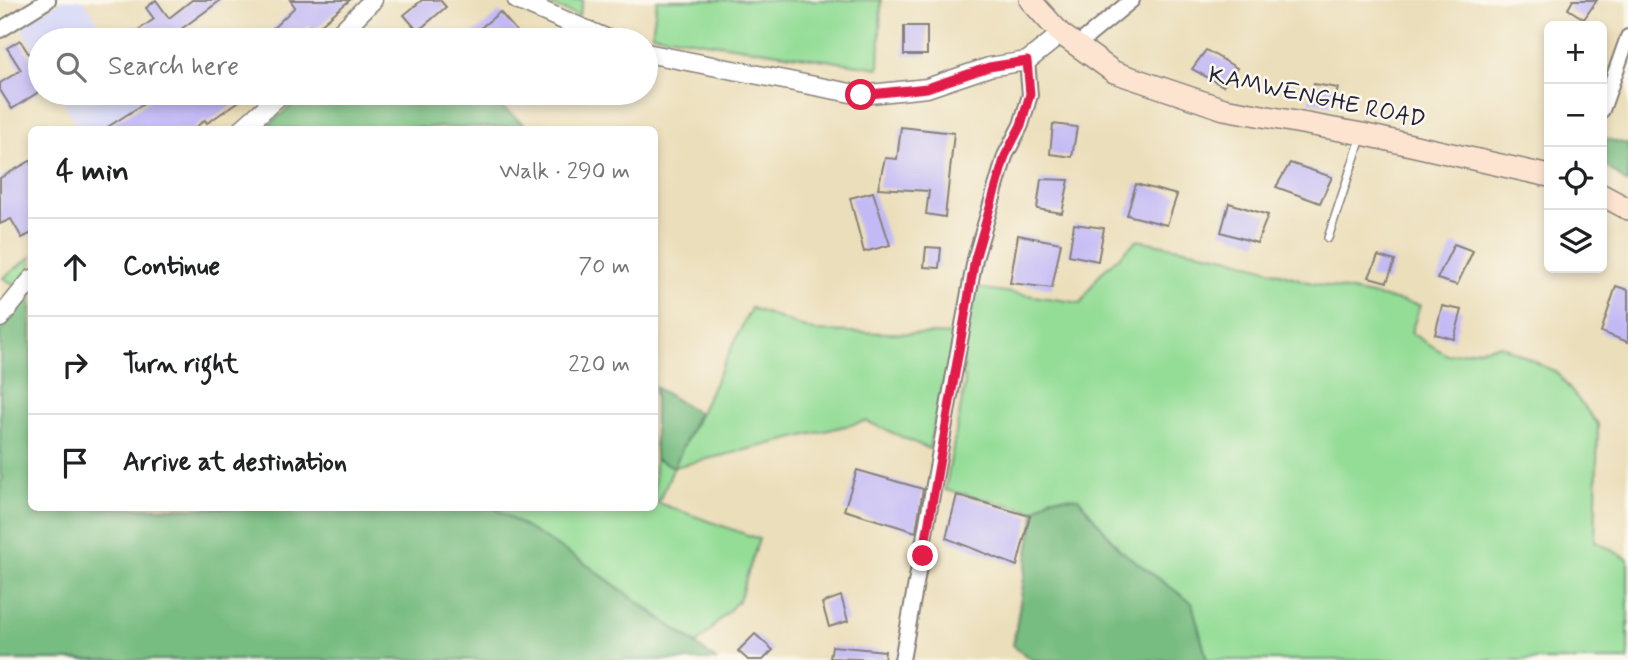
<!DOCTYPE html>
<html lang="en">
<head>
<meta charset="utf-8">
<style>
  :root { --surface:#fff; --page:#f2f2f2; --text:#202124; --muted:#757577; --line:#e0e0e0 }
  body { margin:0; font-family:Mynerve,sans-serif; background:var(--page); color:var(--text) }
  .controls { position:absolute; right:21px; top:21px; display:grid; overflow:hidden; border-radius:10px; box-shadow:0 4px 10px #0003 }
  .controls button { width:63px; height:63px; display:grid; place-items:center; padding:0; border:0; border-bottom:2px solid var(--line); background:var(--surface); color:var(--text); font:35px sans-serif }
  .stop { position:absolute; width:21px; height:21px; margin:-16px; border:5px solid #e11d48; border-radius:50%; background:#fff }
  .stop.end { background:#e11d48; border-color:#fff; box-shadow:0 2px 7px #0008 }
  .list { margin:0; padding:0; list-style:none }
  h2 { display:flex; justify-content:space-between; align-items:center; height:91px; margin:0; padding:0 28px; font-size:30px }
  h2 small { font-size:23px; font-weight:400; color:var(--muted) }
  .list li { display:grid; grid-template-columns:46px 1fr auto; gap:21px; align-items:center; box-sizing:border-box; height:98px; padding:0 28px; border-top:2px solid var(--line) }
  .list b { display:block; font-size:26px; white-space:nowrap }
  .list em { font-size:23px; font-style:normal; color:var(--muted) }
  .icon { flex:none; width:38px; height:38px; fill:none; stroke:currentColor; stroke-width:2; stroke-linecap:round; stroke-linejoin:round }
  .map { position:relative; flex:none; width:1628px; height:660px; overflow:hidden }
  .search { position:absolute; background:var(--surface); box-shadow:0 4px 10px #0003; left:28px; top:28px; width:630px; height:77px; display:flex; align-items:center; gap:18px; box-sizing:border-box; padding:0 24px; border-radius:38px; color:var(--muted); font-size:26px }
  .panel { position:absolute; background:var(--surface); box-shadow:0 4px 10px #0003; left:28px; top:126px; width:630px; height:385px; border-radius:10px }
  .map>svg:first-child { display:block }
  .built { fill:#d6d8f8 }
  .green { fill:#94dd97; stroke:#5b8069; stroke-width:2 }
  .forest { fill:#77bc80; stroke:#4c6f5e; stroke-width:2 }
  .building { fill:#c2b9f5 }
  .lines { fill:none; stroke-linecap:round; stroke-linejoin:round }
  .service-casing { stroke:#86807a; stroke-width:10 }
  .minor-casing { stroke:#86807a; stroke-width:18 }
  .tertiary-casing { stroke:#86807a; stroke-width:21 }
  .secondary-casing { stroke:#86807a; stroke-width:24 }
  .service { stroke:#fff; stroke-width:7 }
  .minor { stroke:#fff; stroke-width:14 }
  .tertiary { stroke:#fff; stroke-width:18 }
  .secondary { stroke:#fde4d1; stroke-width:21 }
  .route { stroke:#e11d48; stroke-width:9 }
  .labels { text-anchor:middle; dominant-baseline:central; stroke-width:5; stroke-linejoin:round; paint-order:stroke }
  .street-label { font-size:24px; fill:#22223b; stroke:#fbf7ec }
</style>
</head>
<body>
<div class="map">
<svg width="1628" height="660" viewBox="0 0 1628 660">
  <rect width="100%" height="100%" fill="#fbf7ec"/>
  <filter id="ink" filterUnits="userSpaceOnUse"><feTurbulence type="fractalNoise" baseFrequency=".0143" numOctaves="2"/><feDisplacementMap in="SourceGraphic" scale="14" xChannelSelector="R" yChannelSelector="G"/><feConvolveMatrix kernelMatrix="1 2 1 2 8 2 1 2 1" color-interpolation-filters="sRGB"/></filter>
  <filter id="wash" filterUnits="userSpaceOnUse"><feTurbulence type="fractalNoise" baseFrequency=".00686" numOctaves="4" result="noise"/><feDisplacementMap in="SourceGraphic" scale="28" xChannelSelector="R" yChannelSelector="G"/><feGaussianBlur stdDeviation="1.57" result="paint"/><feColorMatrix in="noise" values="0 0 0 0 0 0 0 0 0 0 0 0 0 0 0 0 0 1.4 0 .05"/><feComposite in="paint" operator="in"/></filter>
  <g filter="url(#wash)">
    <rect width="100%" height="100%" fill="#ebdeba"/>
    <g class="built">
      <path d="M63 0H84L110 40H40V62L20 26Z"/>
      <path d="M58 93H143L147 98 103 129H79Z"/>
    </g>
    <g class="green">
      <path d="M536 0H583L579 16Z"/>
      <path d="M657 0H881L879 68 652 34Z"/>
      <path d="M1137 240 1227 257 1312 283 1420 305 1411 333 1447 355 1501 345 1556 372 1598 424 1595 541 1628 559V660H1207L1192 603 1120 550 1078 498 1051 497 1035 511 945 490 965 384 961 337 943 382 929 449 866 421 674 467 658 503 759 539 739 600 697 644 583 562 494 508H654L655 459 674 466 751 308 814 331 962 335 978 288 1081 303 1099 275Z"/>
      <path d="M31 257V269L17 286 3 278Z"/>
    </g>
    <g class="forest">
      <path d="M307 93H483L528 127 263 129Z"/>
      <path d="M1605 139 1628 144V184L1605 165Z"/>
      <path d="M31 292 32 508H494L583 562 716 660H0V482L3 477 0 475V332Z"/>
      <path d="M655 387 698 413 674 467 655 459Z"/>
      <path d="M1051 497 1078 498 1120 550 1192 603 1207 660H1032L1013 646 1035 511Z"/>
    </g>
    <g id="blocks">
      <g class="building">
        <path d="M156 0 169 18 192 0H221L166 40H124L154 19 146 8Z"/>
        <path d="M290 0H350L314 30 310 25 294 40H261L295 7Z"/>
        <path d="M422 0H440L446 7 418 31 404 15Z"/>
        <path d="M1573 0H1597L1584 19 1568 9Z"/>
        <path d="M500 12 524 40H466Z"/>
        <rect x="904" y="26" width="23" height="29"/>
        <path d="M20 40 40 72V91L12 109 0 90V83L21 70 7 48Z"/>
        <path d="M1206 50 1237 68 1223 86 1192 69Z"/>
        <path d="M1314 84 1338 88 1333 106 1309 101Z"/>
        <path d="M161 93H251L207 123 205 120 192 130H103Z"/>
        <path d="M1053 124 1077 127 1072 157 1050 154Z"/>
        <path d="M901 127 954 133 945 217 926 214 929 191 878 188 885 158 897 159Z"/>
        <path d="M32 160V233L22 238 11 219 0 224V178Z"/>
        <path d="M1290 163 1332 177 1320 203 1276 187Z"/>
        <path d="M1041 179 1069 180 1062 213 1037 209Z"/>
        <path d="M1136 184 1177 195 1167 225 1127 215Z"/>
        <path d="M873 192 890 245 864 252 850 198Z"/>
        <path d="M1229 203 1268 215 1257 243 1221 232Z"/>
        <path d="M1074 224 1104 228 1098 261 1069 255Z"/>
        <path d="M1018 235 1061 243 1052 288 1010 283Z"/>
        <path d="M1454 244 1473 251 1457 285 1437 279Z"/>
        <path d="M926 247 941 248 939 268 924 267Z"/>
        <path d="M1378 256 1395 261 1387 282 1369 277Z"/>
        <path d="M1616 286 1628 290V342L1601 332Z"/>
        <path d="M1442 306 1462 310 1454 339 1435 334Z"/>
        <path d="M857 470 923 489 916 532 844 510Z"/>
        <path d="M957 495 1030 516 1017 566 946 538Z"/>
        <path d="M841 596 848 621 829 627 822 603Z"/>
        <path d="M755 634 773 650 763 660H748L738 651Z"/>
        <path d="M832 646 885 651 884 660 830 658Z"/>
      </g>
    </g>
  </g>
  <g filter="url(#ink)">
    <use href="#blocks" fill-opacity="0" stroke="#86807a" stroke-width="2"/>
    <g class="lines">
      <defs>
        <path id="service" d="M1328 238 1361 138"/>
        <g id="minor">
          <path d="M0 30 48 0"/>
          <path d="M1076 46 1132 0"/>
          <path d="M1602 110 1628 37"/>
          <path d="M902 660 975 259 1005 156 1021 125 1030 95 1027 61"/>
        </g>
        <g id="tertiary">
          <path d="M517 0 610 40"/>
          <path d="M333 40 373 0"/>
          <path d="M646 53 861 95 927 88 989 67 1027 61 1061 34"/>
          <path d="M241 130 282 93"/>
          <path d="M0 318 32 279"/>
        </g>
        <g id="secondary">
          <path d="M1030 0 1061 34 1114 72 1224 109 1362 134 1549 176"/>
          <path d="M1602 195 1628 209"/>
        </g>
      </defs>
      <use href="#service" class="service-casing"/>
      <use href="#minor" class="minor-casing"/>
      <use href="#tertiary" class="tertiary-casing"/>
      <use href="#secondary" class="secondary-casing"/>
      <use href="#service" class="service"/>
      <use href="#minor" class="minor"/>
      <use href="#tertiary" class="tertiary"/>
      <use href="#secondary" class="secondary"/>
    </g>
  </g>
  <g class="lines" filter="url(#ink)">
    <path class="route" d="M861 95 927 88 989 67 1027 61 1030 94 1021 125 1005 156 975 259 923 556"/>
  </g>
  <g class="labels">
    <g class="street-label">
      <text transform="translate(1317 98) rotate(12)">KAMWENGHE ROAD</text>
    </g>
  </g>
</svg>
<div class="controls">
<button>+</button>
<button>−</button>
<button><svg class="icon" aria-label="locate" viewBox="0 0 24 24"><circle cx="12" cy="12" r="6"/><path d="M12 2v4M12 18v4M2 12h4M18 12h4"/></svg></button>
<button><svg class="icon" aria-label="layers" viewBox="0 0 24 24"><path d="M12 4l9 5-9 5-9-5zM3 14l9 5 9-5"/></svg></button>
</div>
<div class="stop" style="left:861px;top:95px"></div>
<div class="stop end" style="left:923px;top:556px"></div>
<div class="search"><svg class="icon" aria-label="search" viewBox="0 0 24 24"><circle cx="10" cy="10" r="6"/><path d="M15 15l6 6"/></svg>Search here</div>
<section class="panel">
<h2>4 min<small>Walk · 290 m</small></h2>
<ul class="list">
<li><svg class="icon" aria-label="ahead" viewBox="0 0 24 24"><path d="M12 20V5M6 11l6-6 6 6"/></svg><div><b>Continue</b></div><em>70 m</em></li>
<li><svg class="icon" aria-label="right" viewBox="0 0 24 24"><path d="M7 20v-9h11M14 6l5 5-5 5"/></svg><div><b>Turn right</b></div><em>220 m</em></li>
<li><svg class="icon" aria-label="arrive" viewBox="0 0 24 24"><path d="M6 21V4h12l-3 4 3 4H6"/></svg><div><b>Arrive at destination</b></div></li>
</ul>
</section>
</div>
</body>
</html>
